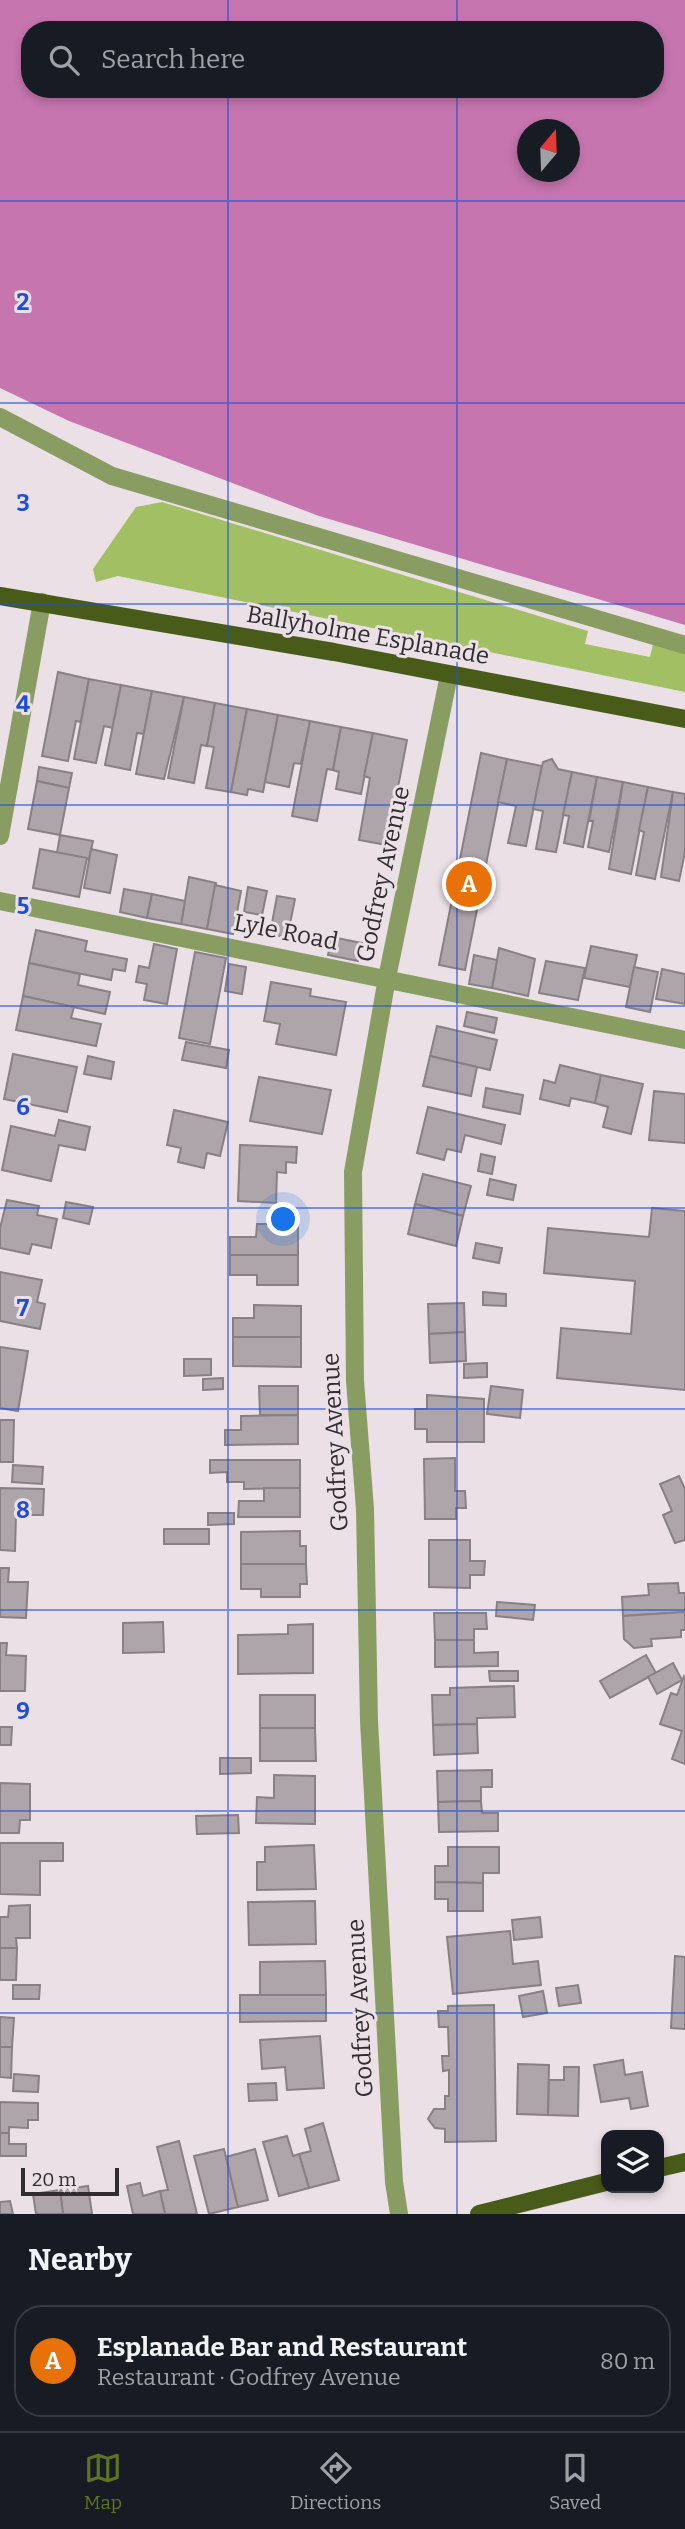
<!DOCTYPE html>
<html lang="en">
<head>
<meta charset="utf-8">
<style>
  :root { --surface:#171b24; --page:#242831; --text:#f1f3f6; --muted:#9ea1a6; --line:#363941; --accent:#5d7425 }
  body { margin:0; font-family:Bitter,serif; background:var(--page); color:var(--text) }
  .controls { position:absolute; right:21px; bottom:21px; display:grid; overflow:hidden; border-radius:14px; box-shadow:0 4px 10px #0003 }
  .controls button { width:63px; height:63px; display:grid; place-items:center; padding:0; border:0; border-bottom:2px solid var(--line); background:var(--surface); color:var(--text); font:35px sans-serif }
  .compass { position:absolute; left:517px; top:119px; width:63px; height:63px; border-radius:50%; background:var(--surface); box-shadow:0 4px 10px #0003; rotate:19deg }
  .scale { position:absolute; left:21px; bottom:18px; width:98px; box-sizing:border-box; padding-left:7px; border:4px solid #302c2f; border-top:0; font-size:19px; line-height:24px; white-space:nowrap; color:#302c2f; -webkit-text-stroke:5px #eae0e6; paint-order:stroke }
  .you { position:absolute; left:284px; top:1220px; width:24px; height:24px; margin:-18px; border:5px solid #fff; border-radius:50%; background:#1a73e8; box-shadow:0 0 0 10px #1a73e833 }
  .badge { display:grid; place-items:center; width:46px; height:46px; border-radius:50%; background:var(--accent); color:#fff; font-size:23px; font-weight:700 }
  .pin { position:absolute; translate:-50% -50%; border:4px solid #fff; box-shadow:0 2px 7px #0006 }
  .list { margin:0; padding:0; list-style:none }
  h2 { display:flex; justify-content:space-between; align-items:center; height:91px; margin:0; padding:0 28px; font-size:30px }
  h2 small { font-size:23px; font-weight:400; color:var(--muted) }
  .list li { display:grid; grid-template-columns:46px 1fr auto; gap:21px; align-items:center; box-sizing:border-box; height:112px; margin:0 14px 14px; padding:0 14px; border:2px solid var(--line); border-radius:28px }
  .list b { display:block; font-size:26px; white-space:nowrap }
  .list p { margin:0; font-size:23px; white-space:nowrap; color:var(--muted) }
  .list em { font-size:23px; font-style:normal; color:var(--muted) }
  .icon { flex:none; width:38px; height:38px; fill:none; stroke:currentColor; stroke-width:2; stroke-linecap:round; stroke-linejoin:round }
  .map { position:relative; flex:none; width:685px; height:2214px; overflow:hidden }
  .search { position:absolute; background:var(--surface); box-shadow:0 4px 10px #0003; left:21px; right:21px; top:21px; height:77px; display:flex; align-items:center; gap:18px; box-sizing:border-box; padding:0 24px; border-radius:28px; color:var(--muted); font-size:26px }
  .sheet { height:217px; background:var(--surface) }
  nav { display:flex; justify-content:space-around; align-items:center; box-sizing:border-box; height:98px; border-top:2px solid var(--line); background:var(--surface); font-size:19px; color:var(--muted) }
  nav a { display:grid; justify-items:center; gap:4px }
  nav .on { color:var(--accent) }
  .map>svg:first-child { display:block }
  .green { fill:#a2bf63 }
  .water { fill:#c675af; fill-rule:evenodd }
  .building { fill:#aea5ab; stroke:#898086; stroke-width:2 }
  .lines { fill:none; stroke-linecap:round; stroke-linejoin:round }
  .minor { stroke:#899d63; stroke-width:18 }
  .major { stroke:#495b18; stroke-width:18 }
  .grid { fill:none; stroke:#1d4ed8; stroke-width:2; stroke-opacity:0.55 }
  .labels { text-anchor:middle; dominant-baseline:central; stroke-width:6; stroke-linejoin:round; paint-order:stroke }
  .street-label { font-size:24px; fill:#302c2f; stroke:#eae0e6 }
  .grid-label { font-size:23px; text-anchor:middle; font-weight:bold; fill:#1d4ed8; stroke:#eae0e6; stroke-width:6; stroke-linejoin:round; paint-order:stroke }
</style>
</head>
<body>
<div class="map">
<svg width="685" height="2214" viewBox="0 0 685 2214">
  <rect width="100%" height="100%" fill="#eae0e6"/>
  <path class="green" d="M162 502 588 631 585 644 650 657 653 644 685 653V692L118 576 96 582 93 569 136 507Z"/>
  <path class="water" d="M0 0H685V625L319 516 69 421 0 388ZM30 30H655V89H30ZM528 130H570V172H528Z"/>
  <g class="building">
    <path d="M58 672 89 679 81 722 76 721 68 761 42 756Z"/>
    <path d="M89 679 121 685 113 728 104 726 96 763 74 759Z"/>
    <path d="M121 685 152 691 144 734 137 733 130 770 105 765Z"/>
    <path d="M152 691 184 697 164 779 136 774Z"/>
    <path d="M184 697 215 703 207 746 201 745 194 783 168 778Z"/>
    <path d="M215 703 247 709 231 792 206 788 214 747 207 746Z"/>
    <path d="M247 709 278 715 263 792 248 789 247 795 231 792Z"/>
    <path d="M278 715 310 721 301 764 294 763 289 787 265 782Z"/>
    <path d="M310 721 341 727 333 770 327 769 317 821 292 816Z"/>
    <path d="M341 727 373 733 361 794 336 789 339 772 333 770Z"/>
    <path d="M373 733 407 740 387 845 359 840 370 778 364 776Z"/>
    <path d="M481 753 507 759 465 970 439 965Z"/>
    <path d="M507 759 542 766 526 846 508 843 516 806 498 802Z"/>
    <path d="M552 759 558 769 572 772 556 852 536 849 543 811 533 809 542 766 543 762Z"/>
    <path d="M39 767 72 773 69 788 37 781Z"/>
    <path d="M572 772 597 777 583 847 564 843 569 816 563 815Z"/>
    <path d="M597 777 623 782 609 852 588 847 593 821H589Z"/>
    <path d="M37 781 69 788 60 835 28 829Z"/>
    <path d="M623 782 648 787 631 874 609 869Z"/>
    <path d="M648 787 673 792 655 879 636 875 644 832 639 830Z"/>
    <path d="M673 792 685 794V852L679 881 661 877Z"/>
    <path d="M60 835 93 841 89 859 57 853Z"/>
    <path d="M40 849 87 858 79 897 33 888Z"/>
    <path d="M91 849 117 855 110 893 84 888Z"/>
    <path d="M189 877 216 883 207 929 181 924Z"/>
    <path d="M215 885 241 891 233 934 207 929Z"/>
    <path d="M248 887 267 891 262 915 244 912Z"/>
    <path d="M124 889 152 894 147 918 120 912Z"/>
    <path d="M152 894 185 901 181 924 147 918Z"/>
    <path d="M277 896 295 899 287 938 270 934Z"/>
    <path d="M36 930 87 941 85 951 127 959 125 971 113 969 111 980 29 963Z"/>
    <path d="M332 937 362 943 358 961 328 955Z"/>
    <path d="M154 944 177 949 167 1004 144 1000 147 984 136 982 139 966 149 968Z"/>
    <path d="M591 946 637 955 630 987 584 978Z"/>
    <path d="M499 948 535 959 528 996 492 988Z"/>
    <path d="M195 952 226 958 210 1044 179 1038Z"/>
    <path d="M474 955 497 960 492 988 469 984Z"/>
    <path d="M546 961 585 968 578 1000 539 993Z"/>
    <path d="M29 963 80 974 78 985 110 992 105 1014 23 996Z"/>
    <path d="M229 964 246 967 242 994 225 991Z"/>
    <path d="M634 967 658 972 650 1012 626 1007Z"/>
    <path d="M662 969 685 974V1004L656 999Z"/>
    <path d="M271 982 311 989 310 996 346 1002 336 1055 276 1044 280 1024 264 1021Z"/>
    <path d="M23 996 74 1007 71 1018 101 1024 96 1046 16 1030Z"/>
    <path d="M467 1012 497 1018 494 1033 464 1026Z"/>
    <path d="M437 1026 497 1040 490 1070 430 1056Z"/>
    <path d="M186 1042 229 1050 226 1068 182 1060Z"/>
    <path d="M13 1054 77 1067 67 1112 4 1099Z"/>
    <path d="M88 1056 114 1062 111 1079 84 1074Z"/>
    <path d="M430 1056 477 1067 471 1096 423 1086Z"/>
    <path d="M560 1065 601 1075 595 1103 571 1098 569 1106 540 1099 544 1080 555 1083Z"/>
    <path d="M601 1075 643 1084 631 1134 603 1127 608 1107 595 1103Z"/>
    <path d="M259 1077 331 1090 322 1134 250 1121Z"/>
    <path d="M486 1088 523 1095 520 1114 483 1107Z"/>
    <path d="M654 1091 685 1094V1143L649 1140Z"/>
    <path d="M428 1107 505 1125 501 1144 465 1135 461 1152 447 1149 444 1160 417 1153Z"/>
    <path d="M174 1110 228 1122 220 1156 207 1153 204 1168 178 1162 181 1148 167 1145Z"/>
    <path d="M59 1120 90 1127 85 1150 59 1145 51 1181 2 1170 11 1126 55 1136Z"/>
    <path d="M240 1145 297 1147 296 1163 286 1162V1173L277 1172 276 1203 238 1201Z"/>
    <path d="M481 1154 495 1157 492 1174 478 1171Z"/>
    <path d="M423 1174 471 1186 463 1216 415 1204Z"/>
    <path d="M490 1179 516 1185 513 1200 487 1195Z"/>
    <path d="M7 1200 39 1206 37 1215 57 1219 51 1248 32 1244 29 1254 0 1248V1228Z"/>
    <path d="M66 1202 93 1207 89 1224 63 1218Z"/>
    <path d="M415 1204 463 1216 456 1246 408 1234Z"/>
    <path d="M652 1208 685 1211V1390L557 1378 561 1328 631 1334 635 1281 544 1273 548 1228 649 1237Z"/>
    <path d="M257 1224H298V1255H230V1237H256Z"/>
    <path d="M476 1243 502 1248 499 1263 473 1258Z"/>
    <path d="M230 1255H298V1285H257V1275H230Z"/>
    <path d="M0 1272 42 1280 37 1302 45 1304 40 1329 0 1321Z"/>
    <path d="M483 1292 506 1294V1306L483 1305Z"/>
    <path d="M464 1303 465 1332 429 1334 428 1304Z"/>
    <path d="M254 1305 301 1306V1337H233V1318H254Z"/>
    <path d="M465 1332 466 1361 430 1363 429 1334Z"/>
    <path d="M233 1337H301V1367L233 1366Z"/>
    <path d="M0 1347 28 1351 18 1411 0 1408Z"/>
    <path d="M184 1359H211V1375L184 1376Z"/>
    <path d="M487 1363V1377L464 1378V1364Z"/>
    <path d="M223 1378V1389L203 1390V1379Z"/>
    <path d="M259 1386H298V1415H260Z"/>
    <path d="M491 1386 523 1390 520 1418 487 1414Z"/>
    <path d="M427 1395 484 1399V1442H427V1429H415V1409H427Z"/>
    <path d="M298 1415V1444L225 1445V1430H241V1416Z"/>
    <path d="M0 1420H14L13 1462H0Z"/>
    <path d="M455 1458V1491H465L466 1508H456V1519H425L424 1459Z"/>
    <path d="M210 1460H300V1488L244 1489V1482H227V1472L210 1473Z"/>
    <path d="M13 1465 43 1467 42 1484 12 1482Z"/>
    <path d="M679 1476 685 1489V1540L675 1543 663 1515 672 1511 660 1484Z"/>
    <path d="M0 1488 44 1489 43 1515H16L15 1551 0 1550Z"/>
    <path d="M264 1488H300V1517H238L239 1501H264Z"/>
    <path d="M208 1513H234V1524L208 1525Z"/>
    <rect x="164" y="1529" width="45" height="15"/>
    <path d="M300 1531V1546H306V1564H241V1532Z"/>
    <path d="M429 1540H470V1561H485L484 1575H470V1588L429 1587Z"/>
    <path d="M241 1564H306L307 1584H300V1597H261V1589H241Z"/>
    <path d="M0 1568H9L8 1582H28L26 1618 0 1617Z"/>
    <path d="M678 1583 679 1593H685V1612L623 1616 622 1597 649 1595 648 1584Z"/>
    <path d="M497 1602 535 1605 533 1620 496 1616Z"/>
    <path d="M685 1612V1630H681V1637L651 1639 652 1646 634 1648 624 1639 623 1616Z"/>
    <path d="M434 1613H486L487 1629H474V1640H435Z"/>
    <path d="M163 1622 164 1652 123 1653V1623Z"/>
    <path d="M313 1624V1673L238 1674V1635L288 1634V1625Z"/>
    <path d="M435 1640H474V1653L498 1652V1666L435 1667Z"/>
    <path d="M0 1643H7L6 1655 26 1656 25 1691H0Z"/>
    <path d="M646 1655 656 1673 610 1698 600 1681Z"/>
    <path d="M673 1663 682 1680 657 1694 648 1677Z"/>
    <path d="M489 1671H518V1681H490Z"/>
    <path d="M684 1676 685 1677V1764L672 1759 682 1731 660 1724 671 1693 677 1695Z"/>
    <path d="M514 1686 515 1717 477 1718V1724L433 1725 432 1695H450V1688Z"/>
    <rect x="260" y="1695" width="55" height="33"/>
    <path d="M477 1724 478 1753 434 1755 433 1725Z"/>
    <path d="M0 1727H12L11 1745H0Z"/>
    <path d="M260 1728H315L316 1761H260Z"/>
    <path d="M220 1758H251V1773L220 1774Z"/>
    <path d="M492 1770V1787H481V1801L438 1802 437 1771Z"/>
    <path d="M274 1775 315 1776V1824L256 1823 257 1797 274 1798Z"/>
    <path d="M0 1783 30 1784V1820H20L19 1833H0Z"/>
    <path d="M481 1801 482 1813H498V1831L439 1832 438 1802Z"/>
    <path d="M238 1815 239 1833 197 1834 196 1816Z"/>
    <path d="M0 1843H63V1861H40V1895L0 1894Z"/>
    <path d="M314 1845 316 1889 257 1890V1862H265V1847Z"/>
    <path d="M448 1847H499V1873H483V1883L435 1882V1866H448Z"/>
    <path d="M435 1882 483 1883V1911H448V1899H435Z"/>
    <path d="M315 1901 316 1944 249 1945 248 1902Z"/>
    <path d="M30 1905V1938H16L17 1948H0V1917H8L9 1906Z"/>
    <path d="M540 1917 542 1937 514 1940 512 1920Z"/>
    <path d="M510 1931 513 1964 538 1961 541 1985 453 1994 447 1937Z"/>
    <path d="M0 1948H17L16 1980H0Z"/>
    <path d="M675 1956 685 1957V2029L671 2028Z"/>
    <path d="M325 1961 326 1995H260V1962Z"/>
    <path d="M13 1985H40L39 1999H13Z"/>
    <path d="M578 1985 581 2003 559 2006 556 1988Z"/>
    <path d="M543 1991 547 2013 523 2017 519 1996Z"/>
    <path d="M240 1995H326V2021L240 2022Z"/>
    <path d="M494 2005 496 2141 445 2142V2129L435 2128 428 2119 434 2109H445V2096H449V2070L443 2071 442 2056H449L448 2027H439L438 2011H448V2006Z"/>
    <path d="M0 2017 14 2018 12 2047H0Z"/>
    <path d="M320 2036 324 2088 287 2090 285 2067 262 2069 260 2040Z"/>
    <path d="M0 2047H12L11 2078 0 2077Z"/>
    <path d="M623 2060 625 2075 642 2072 648 2106 631 2109 629 2098 601 2102 594 2065Z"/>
    <path d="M518 2064 549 2065 548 2115 517 2114Z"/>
    <path d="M564 2067H579L578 2116 548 2115 549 2080H564Z"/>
    <path d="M14 2074 39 2076 38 2092 13 2091Z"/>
    <path d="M276 2083 277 2100 249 2101 248 2084Z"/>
    <path d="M0 2102 38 2103V2120H28V2128L9 2127V2133H0Z"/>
    <path d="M323 2123 339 2180 309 2188 299 2154 311 2151 305 2129Z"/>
    <path d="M0 2133H9V2144H26V2156H0Z"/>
    <path d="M287 2136 293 2156 299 2154 309 2188 279 2196 263 2142Z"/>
    <path d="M179 2141 197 2214H165L160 2191 168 2190 157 2147Z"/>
    <path d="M224 2149 238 2207 209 2214 194 2156Z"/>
    <path d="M255 2149 268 2200 238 2207 226 2157Z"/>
    <path d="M140 2183 143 2196 160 2191 165 2214H133L127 2186Z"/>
    <path d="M88 2186 92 2214H63L60 2190Z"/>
    <path d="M60 2190 63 2214H36L33 2194Z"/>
    <path d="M10 2201 13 2214H0V2202Z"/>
  </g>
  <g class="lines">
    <g class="minor">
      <path d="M0 417 112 476 685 645"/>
      <path d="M0 836 42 602"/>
      <path d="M0 901 685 1040"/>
      <path d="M399 2214 394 2182 369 1721 365 1509 355 1381 353 1172 387 978 449 675"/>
    </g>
    <g class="major">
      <path d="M0 596 334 652 685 719"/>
      <path d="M659 2168 685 2162"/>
      <path d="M479 2214 606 2182"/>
    </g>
  </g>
  <path class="grid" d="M228 0V30M457 0V30M228 89V2214M457 89V2214M0 201H685M0 403H685M0 604H685M0 805H685M0 1006H685M0 1208H685M0 1409H685M0 1610H685M0 1811H685M0 2013H685"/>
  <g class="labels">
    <g class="street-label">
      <text transform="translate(368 635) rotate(10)">Ballyholme Esplanade</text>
      <text transform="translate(383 874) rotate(-78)">Godfrey Avenue</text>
      <text transform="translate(286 932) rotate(11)">Lyle Road</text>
      <text transform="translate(335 1442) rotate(-93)">Godfrey Avenue</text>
      <text transform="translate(360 2008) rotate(-93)">Godfrey Avenue</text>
    </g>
  </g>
  <g class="grid-label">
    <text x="23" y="310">2</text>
    <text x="23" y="511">3</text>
    <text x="23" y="712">4</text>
    <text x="23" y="914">5</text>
    <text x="23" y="1115">6</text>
    <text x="23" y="1316">7</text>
    <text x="23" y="1518">8</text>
    <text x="23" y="1719">9</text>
  </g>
</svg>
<div class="controls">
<button><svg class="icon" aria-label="layers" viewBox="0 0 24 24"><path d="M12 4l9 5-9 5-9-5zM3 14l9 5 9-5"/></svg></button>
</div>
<svg class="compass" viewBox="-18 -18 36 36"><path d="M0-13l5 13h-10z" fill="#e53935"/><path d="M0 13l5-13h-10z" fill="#9ea1a6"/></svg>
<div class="scale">20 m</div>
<div class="you"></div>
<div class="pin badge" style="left:469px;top:884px;background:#e8710a">A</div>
<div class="search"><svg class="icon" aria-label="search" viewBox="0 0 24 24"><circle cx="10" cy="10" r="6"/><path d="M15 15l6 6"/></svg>Search here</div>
</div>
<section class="sheet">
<h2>Nearby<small></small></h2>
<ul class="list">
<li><span class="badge" style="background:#e8710a">A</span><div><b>Esplanade Bar and Restaurant</b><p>Restaurant · Godfrey Avenue</p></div><em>80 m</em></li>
</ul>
</section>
<nav>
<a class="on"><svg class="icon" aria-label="map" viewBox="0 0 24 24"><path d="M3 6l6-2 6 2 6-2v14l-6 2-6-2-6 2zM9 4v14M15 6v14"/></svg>Map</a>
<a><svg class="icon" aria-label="directions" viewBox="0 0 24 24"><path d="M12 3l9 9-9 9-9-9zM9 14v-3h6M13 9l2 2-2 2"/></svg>Directions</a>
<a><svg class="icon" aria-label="saved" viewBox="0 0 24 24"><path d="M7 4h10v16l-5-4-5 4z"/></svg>Saved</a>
</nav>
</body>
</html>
